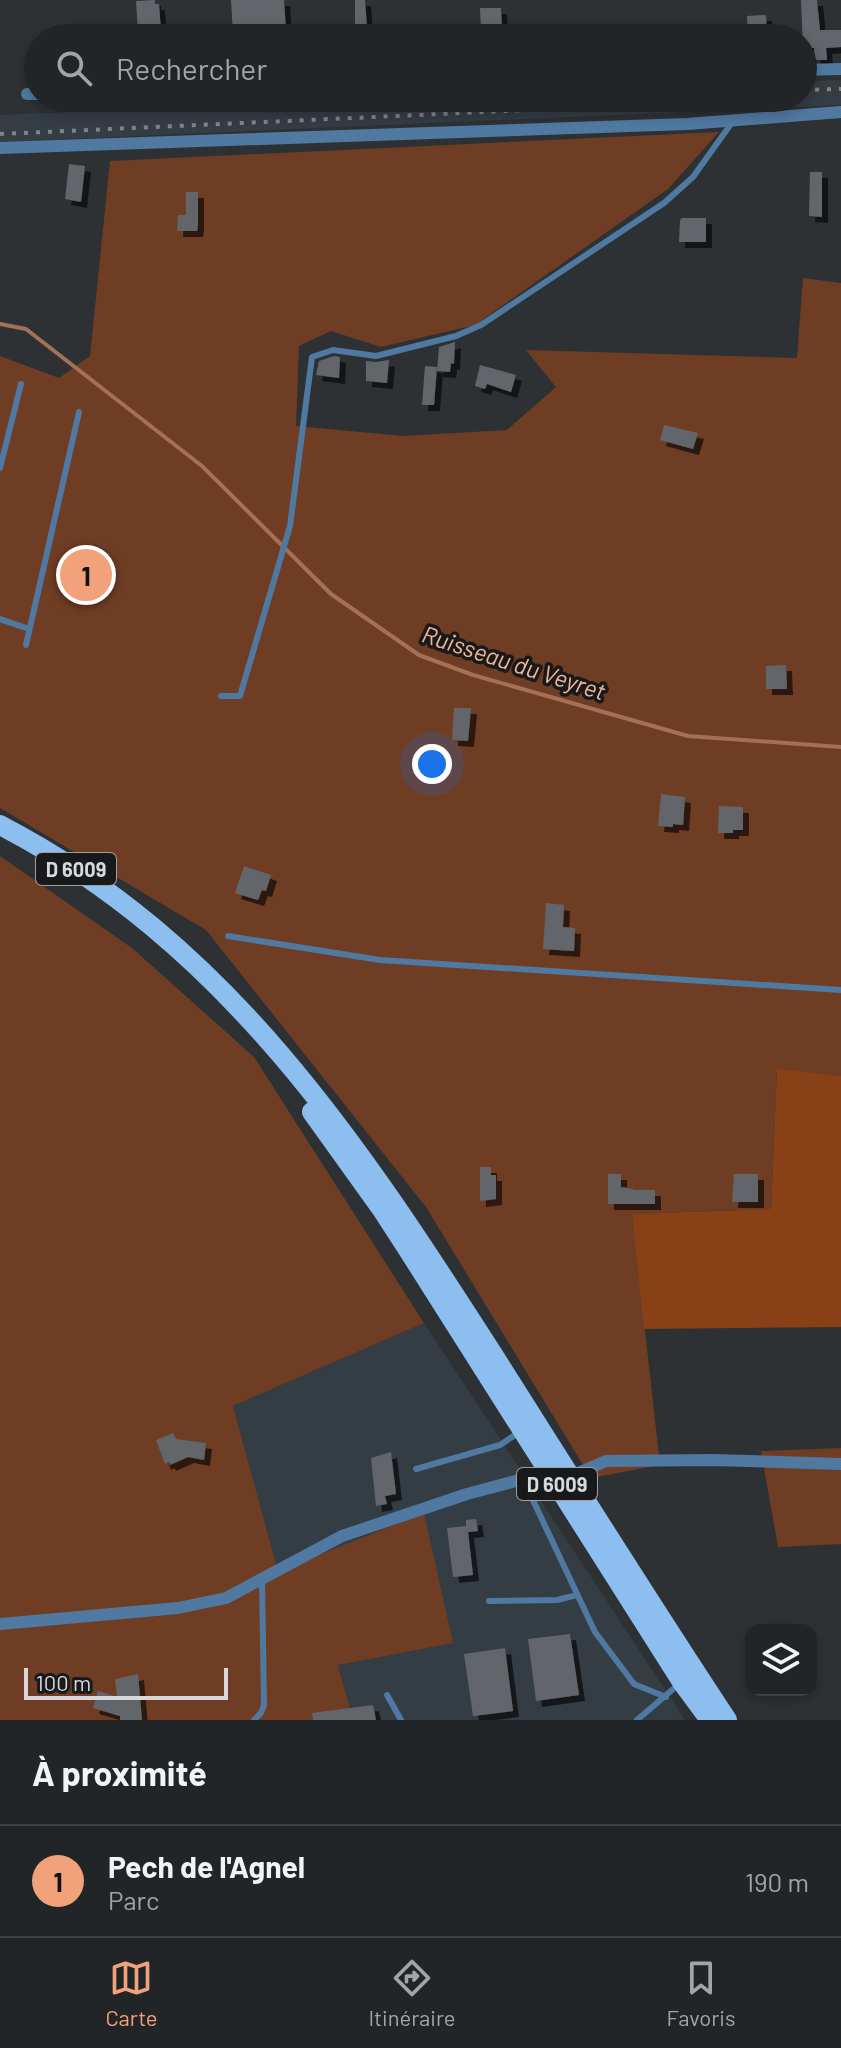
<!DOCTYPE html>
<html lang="fr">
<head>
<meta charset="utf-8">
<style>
  :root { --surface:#222527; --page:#2e3133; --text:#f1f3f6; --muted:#a2a5a7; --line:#3f4244; --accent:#f1a27b }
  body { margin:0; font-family:Barlow,sans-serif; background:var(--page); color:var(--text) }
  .controls { position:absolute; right:24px; bottom:24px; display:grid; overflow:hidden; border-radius:16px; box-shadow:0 4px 12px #0003 }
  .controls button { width:72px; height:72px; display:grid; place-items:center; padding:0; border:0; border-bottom:2px solid var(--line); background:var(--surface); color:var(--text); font:40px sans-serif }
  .scale { position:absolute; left:24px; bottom:20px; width:204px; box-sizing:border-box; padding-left:8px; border:4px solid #d6d8da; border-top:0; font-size:22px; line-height:28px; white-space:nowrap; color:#d6d8da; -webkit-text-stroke:6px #17191a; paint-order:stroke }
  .you { position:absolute; left:432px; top:764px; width:28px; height:28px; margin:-20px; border:6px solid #fff; border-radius:50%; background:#1a73e8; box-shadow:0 0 0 12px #1a73e833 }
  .badge { display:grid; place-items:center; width:52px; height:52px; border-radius:50%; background:var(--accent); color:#111; font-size:26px; font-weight:700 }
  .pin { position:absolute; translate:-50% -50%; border:4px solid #fff; box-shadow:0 2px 8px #0006 }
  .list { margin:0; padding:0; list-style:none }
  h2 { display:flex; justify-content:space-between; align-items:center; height:104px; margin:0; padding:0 32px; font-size:34px }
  h2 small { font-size:26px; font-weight:400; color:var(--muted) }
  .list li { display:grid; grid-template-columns:52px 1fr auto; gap:24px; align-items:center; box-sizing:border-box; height:112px; padding:0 32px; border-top:2px solid var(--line) }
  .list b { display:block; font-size:30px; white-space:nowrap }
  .list p { margin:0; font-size:26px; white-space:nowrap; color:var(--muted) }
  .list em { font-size:26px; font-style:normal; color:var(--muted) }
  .icon { flex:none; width:44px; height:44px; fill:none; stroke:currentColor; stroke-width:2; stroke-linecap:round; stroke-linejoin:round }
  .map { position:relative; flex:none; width:841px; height:1720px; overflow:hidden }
  .search { position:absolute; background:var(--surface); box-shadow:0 4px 12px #0003; left:24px; right:24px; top:24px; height:88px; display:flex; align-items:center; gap:20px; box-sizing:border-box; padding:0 28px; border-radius:44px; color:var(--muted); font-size:30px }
  .sheet { height:216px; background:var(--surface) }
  nav { display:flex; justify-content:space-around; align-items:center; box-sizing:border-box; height:112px; border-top:2px solid var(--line); background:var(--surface); font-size:22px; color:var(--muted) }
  nav a { display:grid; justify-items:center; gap:4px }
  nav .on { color:var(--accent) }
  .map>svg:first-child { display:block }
  .built { fill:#343c44 }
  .green { fill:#6f3d24 }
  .forest { fill:#894017 }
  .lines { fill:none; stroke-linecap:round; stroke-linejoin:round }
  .stream { stroke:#a47156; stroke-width:4 }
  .building { fill:#62666a; filter:url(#shadow) }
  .service { stroke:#5079a1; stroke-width:6 }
  .minor { stroke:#5079a1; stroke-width:12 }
  .primary { stroke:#8cbeef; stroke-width:20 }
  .rail { stroke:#818487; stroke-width:4; stroke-dasharray:4 8; stroke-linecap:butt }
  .labels { text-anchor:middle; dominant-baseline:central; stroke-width:7; stroke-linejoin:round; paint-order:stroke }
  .shield { fill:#17191a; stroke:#9d9fa0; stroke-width:2 }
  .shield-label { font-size:20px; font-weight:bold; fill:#d6d8da }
  .water-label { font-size:24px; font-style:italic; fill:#f4b496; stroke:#17191a }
</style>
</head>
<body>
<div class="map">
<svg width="841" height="1720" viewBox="0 0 841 1720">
  <defs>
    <filter id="shadow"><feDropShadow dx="6" dy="6" stdDeviation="0" flood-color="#0009"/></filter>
  </defs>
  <rect width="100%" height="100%" fill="#2d3134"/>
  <g class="built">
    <path d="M841 80V105L0 142V115L408 98H803V81Z"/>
    <path d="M424 1323 685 1720H353L338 1665 424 1513 278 1571 233 1406Z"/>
  </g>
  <g class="green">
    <path d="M719 132 668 189 475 325 381 347 331 331 299 346 296 426 403 436 507 430 556 387 526 350 797 358 803 278 841 283V1076L777 1070 771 1209 632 1214 660 1465 591 1478 426 1207 206 930 0 808V356L59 378 90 356 110 161Z"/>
    <path d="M0 856 132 948 254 1057 424 1323 233 1406 278 1571 424 1513 453 1643 338 1665 353 1720H0Z"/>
    <path d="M841 1448V1544L778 1547 761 1451Z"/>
  </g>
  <path class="forest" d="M777 1069 841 1076V1327L644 1329 632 1214 771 1209Z"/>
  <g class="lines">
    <path class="stream" d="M0 324 26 329 202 466 331 594 419 655 473 675 688 736 841 747"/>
  </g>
  <g class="building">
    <path d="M155 0V4H159L161 31 138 32 136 1Z"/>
    <path d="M231 0H284L286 30 233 33Z"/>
    <path d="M355 0H365L367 28H366V38H355Z"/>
    <path d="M801 0H817L820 30H841V47L826 48 827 60H815L814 48H803Z"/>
    <path d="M480 8H501L502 30 495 31V38H483V31H481Z"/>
    <path d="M766 15 767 38H748L747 16Z"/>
    <path d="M69 164 85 166 81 202 65 199Z"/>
    <path d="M810 172H822V217L809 216Z"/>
    <path d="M186 192H198V225L197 231H177L178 215H186Z"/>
    <path d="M682 218H706V242H679L680 220Z"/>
    <path d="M455 342 454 364 451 363 450 372 437 371 439 347Z"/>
    <path d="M334 356 340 357 339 378 316 375 319 361Z"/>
    <path d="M389 360 387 383 366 381V361L376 362Z"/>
    <path d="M480 365 516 375 511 392 487 384 485 389 475 386Z"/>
    <path d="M425 366 437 367 434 405H422Z"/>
    <path d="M664 425 698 433 693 449 660 440Z"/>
    <path d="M786 665 787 689H766V666Z"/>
    <path d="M454 708H471L468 741 452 740Z"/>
    <path d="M661 794 685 797 683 825 673 824V827L658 826Z"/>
    <path d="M719 806 743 807V830H733V833H718Z"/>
    <path d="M244 866 271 875 266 891 262 890 258 900 235 893Z"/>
    <path d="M546 903 564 905 563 927 575 928 574 951 543 949Z"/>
    <path d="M480 1167H491V1175H496V1199L480 1201Z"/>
    <path d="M608 1174H621V1187L633 1189V1190H655V1204H608Z"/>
    <path d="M734 1174H758V1202H732Z"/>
    <path d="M173 1433 176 1439 206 1443 204 1460 188 1457 170 1465 169 1462 165 1464 156 1440Z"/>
    <path d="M391 1452 396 1494 385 1496 387 1504 376 1506 371 1458Z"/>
    <path d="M476 1519 478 1531 468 1532 473 1575 453 1577 447 1528 466 1526V1520Z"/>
    <path d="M570 1634 579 1695 536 1701 528 1639Z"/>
    <path d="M505 1648 513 1711 473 1716 464 1654Z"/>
    <path d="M138 1674 142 1720H120V1716L93 1708 98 1691 117 1697 115 1679Z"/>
    <path d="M373 1705 376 1720H313L312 1713Z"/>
  </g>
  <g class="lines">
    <g class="service">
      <path d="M0 468 21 384"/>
      <path d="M0 619 29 629"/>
      <path d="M26 645 79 412"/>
      <path d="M221 696H240L290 526 312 357 333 350 376 356 456 336 481 325 664 203 693 177 733 121"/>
      <path d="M228 936 380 960 841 990"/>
      <path d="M416 1469 500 1445 521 1431"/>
      <path d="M523 1479 595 1632 634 1684 666 1697"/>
      <path d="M489 1601 557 1600 577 1595"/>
      <path d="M387 1695 401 1720"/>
      <path d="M254 1720 261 1713 264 1705 262 1579"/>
      <path d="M637 1720 679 1684"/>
    </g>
    <g class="minor">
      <path d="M803 70 841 69"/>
      <path d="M27 94H38"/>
      <path d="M0 148 687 124 841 112"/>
      <path d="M0 1624 178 1608 226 1598 342 1536 467 1494 549 1472 571 1476 606 1461 713 1460 841 1464"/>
    </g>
    <g class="primary">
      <path d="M0 825C227 943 358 1144 492 1353 570 1476 647 1599 727 1720"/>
      <path d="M312 1112 383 1211 407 1248 682 1682 710 1720"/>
    </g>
    <g class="rail">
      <path d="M803 90 841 89"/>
      <path d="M0 134 791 98"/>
    </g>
  </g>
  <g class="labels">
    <g class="shield">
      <rect x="36" y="853" width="80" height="32" rx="6"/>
      <rect x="517" y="1468" width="80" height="32" rx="6"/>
    </g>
    <g class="shield-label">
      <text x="76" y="869">D 6009</text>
      <text x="557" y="1484">D 6009</text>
    </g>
    <g class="water-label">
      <text transform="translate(514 662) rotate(18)">Ruisseau du Veyret</text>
    </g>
  </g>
</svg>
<div class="controls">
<button><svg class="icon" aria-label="layers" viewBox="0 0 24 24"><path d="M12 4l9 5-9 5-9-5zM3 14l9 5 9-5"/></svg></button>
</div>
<div class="scale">100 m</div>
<div class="you"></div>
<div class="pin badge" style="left:86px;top:575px">1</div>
<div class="search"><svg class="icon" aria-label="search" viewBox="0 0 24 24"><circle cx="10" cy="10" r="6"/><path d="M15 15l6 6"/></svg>Rechercher</div>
</div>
<section class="sheet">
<h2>À proximité<small></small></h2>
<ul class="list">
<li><span class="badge">1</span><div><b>Pech de l'Agnel</b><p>Parc</p></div><em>190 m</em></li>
</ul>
</section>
<nav>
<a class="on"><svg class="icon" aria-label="map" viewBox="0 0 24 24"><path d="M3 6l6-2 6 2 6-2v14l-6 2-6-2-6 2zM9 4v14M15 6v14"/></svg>Carte</a>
<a><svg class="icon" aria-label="directions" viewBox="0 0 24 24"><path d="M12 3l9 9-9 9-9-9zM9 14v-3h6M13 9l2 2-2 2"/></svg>Itinéraire</a>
<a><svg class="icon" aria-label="saved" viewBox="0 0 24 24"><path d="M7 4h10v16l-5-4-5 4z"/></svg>Favoris</a>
</nav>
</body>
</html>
